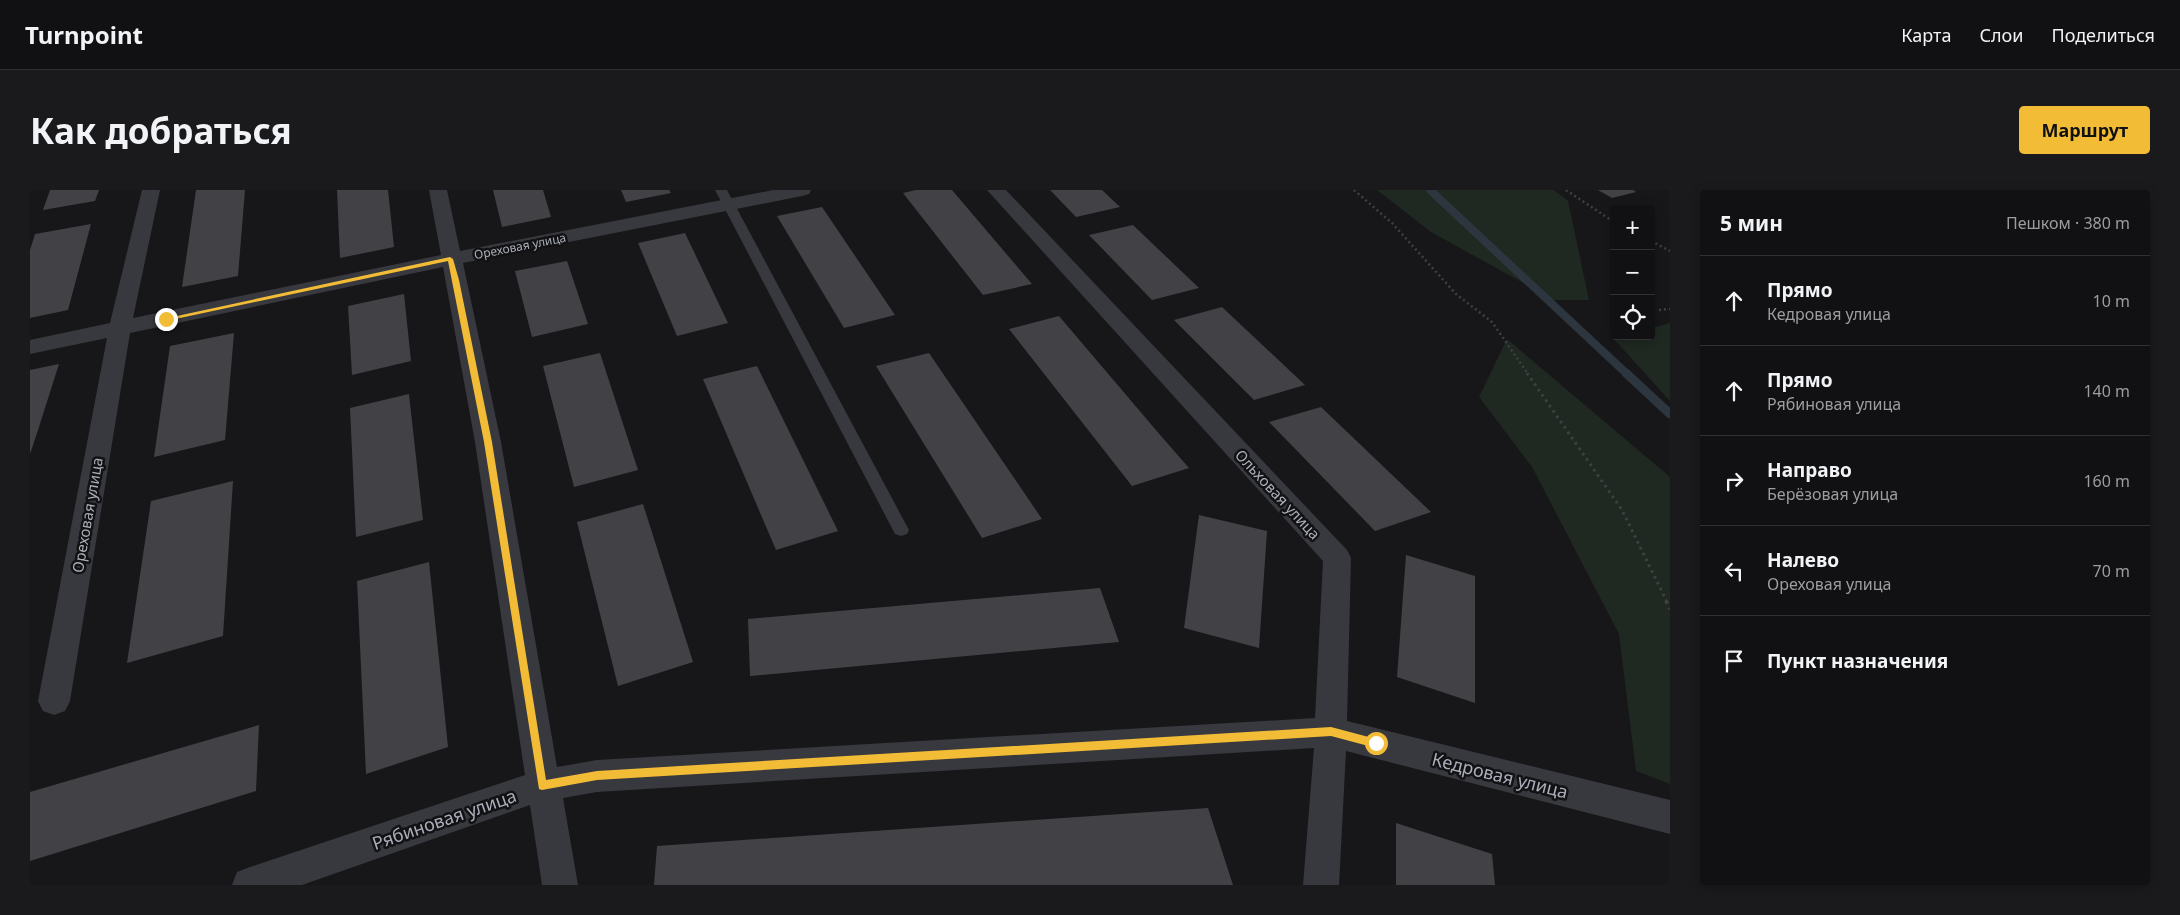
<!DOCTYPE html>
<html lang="ru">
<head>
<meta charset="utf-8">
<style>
  :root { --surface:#111113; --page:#1a1a1c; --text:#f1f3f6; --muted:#9c9da0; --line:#303133; --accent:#f2bc37 }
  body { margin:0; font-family:"Noto Sans",sans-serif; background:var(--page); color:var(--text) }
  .controls { position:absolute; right:15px; top:15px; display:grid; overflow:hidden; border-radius:5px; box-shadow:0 2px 12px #0003 }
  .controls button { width:45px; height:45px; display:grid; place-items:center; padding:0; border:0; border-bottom:1px solid var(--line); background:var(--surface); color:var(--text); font:25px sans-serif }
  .stop { position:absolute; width:15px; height:15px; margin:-11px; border:4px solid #f2bc37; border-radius:50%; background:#fff }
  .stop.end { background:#f2bc37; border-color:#fff; box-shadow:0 1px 5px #0008 }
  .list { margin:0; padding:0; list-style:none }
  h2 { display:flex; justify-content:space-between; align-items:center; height:65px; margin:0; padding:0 20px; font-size:21px }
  h2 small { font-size:16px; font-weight:400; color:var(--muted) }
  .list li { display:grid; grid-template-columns:32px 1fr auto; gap:15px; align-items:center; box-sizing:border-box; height:90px; padding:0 20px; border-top:1px solid var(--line) }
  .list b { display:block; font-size:19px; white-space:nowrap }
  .list p { margin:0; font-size:16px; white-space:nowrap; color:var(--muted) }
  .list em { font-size:16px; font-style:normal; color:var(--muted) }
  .icon { flex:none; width:28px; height:28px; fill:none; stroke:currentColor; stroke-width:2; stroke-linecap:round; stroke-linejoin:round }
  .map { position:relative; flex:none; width:1640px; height:695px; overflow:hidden; border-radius:5px }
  header { display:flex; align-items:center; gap:30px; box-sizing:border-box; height:70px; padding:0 25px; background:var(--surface); border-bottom:1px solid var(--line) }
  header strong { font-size:24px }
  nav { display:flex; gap:28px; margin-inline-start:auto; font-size:18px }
  .intro { display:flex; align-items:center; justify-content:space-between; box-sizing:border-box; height:120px; padding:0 30px }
  h1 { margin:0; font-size:35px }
  .button { padding:12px 22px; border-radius:5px; background:var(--accent); color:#111; font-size:18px; font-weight:700 }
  main { display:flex; gap:30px; padding:0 30px }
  aside { flex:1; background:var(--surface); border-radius:5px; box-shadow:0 2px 12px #0003 }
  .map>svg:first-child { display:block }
  .green { fill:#1f2821 }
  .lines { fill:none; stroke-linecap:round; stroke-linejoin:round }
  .stream-far1 { stroke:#2d363e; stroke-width:8 }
  .stream { stroke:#2d363e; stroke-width:9 }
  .building { fill:#424246 }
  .path-far2 { stroke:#3e4045; stroke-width:2.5; stroke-dasharray:2 3; stroke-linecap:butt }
  .path-far1 { stroke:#3e4045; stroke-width:3; stroke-dasharray:2.5 4; stroke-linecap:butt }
  .path { stroke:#3e4045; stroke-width:4; stroke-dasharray:3 4.5; stroke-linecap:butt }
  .lane { fill:#38393e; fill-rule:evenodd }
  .street { fill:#38393e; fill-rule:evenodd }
  .route { fill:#f2bc37 }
  .labels { text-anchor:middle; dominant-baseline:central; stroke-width:5; stroke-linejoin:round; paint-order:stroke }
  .far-street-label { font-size:12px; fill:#aaaeb9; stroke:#121214 }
  .street-label { font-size:15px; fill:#aaaeb9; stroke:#121214 }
  .near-street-label { font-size:18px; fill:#aaaeb9; stroke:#121214 }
</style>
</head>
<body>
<header>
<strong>Turnpoint</strong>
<nav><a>Карта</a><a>Слои</a><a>Поделиться</a></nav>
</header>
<div class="intro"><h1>Как добраться</h1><a class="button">Маршрут</a></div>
<main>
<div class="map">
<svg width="1640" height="695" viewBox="0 0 1640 695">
  <rect width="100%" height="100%" fill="#171719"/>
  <g class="green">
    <path d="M1347 0H1524L1538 11 1559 110H1524L1401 42Z"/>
    <path d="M1640 133V211L1583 148 1591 146H1621V138Z"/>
    <path d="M1477 149 1640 287V594L1606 581 1589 444 1502 277 1449 207Z"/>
  </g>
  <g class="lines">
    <path class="stream-far1" d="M1400 0 1597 184"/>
    <path class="stream" d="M1596 183 1640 224"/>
  </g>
  <g class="building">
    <path d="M20 0H69L65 11 13 20Z"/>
    <path d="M166 0H215L208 86 152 97Z"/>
    <path d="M307 0H358L364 57 310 68Z"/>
    <path d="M463 0H513L521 27 472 37Z"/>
    <path d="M591 0H639L641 3 596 12Z"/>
    <path d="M886 0H922L1002 94 953 105 873 3Z"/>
    <path d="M1020 0H1072L1090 17 1046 27Z"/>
    <path d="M1568 0H1603L1606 2 1582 8Z"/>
    <path d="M792 17 865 125 814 138 747 26Z"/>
    <path d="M61 34 38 120 0 128V60L5 44Z"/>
    <path d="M1103 35 1169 98 1122 110 1059 45Z"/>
    <path d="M655 43 698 133 647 146 608 53Z"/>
    <path d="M537 71 558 134 502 147 485 81Z"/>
    <path d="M374 104 381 171 322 185 318 116Z"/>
    <path d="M1192 117 1275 195 1224 210 1144 130Z"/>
    <path d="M1029 126 1131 246 1159 278 1102 296 979 139Z"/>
    <path d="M204 143 195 250 124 267 140 156Z"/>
    <path d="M570 163 608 280 544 297 513 176Z"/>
    <path d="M899 163 1012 329 952 348 846 176Z"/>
    <path d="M29 174 8 240 0 264V180Z"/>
    <path d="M727 176 808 341 746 360 673 189Z"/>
    <path d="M379 204 393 330 326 347 320 218Z"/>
    <path d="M1291 217 1401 322 1345 341 1239 232Z"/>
    <path d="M203 291 193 446 97 473 121 311Z"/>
    <path d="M613 314 663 472 588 496 547 332Z"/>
    <path d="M1169 325 1237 341 1229 458 1154 438Z"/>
    <path d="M1376 365 1445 386V513L1367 487Z"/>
    <path d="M399 372 418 557 336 584 327 391Z"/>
    <path d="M1070 398 1089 452 720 486 718 429Z"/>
    <path d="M229 535 226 601 0 671V602Z"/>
    <path d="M1178 618 1203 695H624L627 656Z"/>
    <path d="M1366 633 1462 664 1465 695H1366Z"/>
  </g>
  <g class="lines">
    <g class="path-far2">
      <path d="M1324 0 1362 33 1426 104 1462 132 1498 184"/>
      <path d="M1536 0 1584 32"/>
      <path d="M1621 51 1640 61"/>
      <path d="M1629 120 1640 119"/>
    </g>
    <path class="path-far1" d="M1497 183 1592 320 1637 412"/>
    <path class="path" d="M1636 411 1640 419"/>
    <path class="lane" d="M685 0H697L879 340 877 344 871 346 865 344Z"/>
    <path class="street" d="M112 0H130L103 128 411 65 399 0H417L430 61 743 0H781L779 4 772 6 433 73 471 252 527 577 567 570 1285 528 1293 371 957 0H976L1317 360 1321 368 1317 531 1640 610V644L1316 561 1309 695H1273L1284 558 567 602 533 608 548 695H512L500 615 272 695H202L207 682 220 677 495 585 445 252 413 77 100 143 40 511 35 521 24 525 13 521 8 511 77 148 0 164V150L80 133Z"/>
  </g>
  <path class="route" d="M420 67 423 69 429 90 462 252 516 590 567 581 1301 537 1350 550V556L1346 558 1301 546 567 590 512 600 509 599 454 252 418 71 136 131 133 129Z"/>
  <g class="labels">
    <g class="far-street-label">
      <text transform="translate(490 56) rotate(-11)">Ореховая улица</text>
    </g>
    <g class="street-label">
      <text transform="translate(1248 304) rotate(47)">Ольховая улица</text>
      <text transform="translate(57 325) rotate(-80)">Ореховая улица</text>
    </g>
    <g class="near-street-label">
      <text transform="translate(1470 585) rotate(14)">Кедровая улица</text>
      <text transform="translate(414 629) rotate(-19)">Рябиновая улица</text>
    </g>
  </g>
</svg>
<div class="controls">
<button>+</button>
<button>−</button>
<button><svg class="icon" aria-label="locate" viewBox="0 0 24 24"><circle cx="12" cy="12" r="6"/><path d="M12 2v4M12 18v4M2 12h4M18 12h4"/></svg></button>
</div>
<div class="stop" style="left:1346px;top:553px"></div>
<div class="stop end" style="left:136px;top:129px"></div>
</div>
<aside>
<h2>5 мин<small>Пешком · 380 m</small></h2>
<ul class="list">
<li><svg class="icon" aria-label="ahead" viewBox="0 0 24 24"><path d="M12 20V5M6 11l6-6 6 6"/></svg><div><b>Прямо</b><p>Кедровая улица</p></div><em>10 m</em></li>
<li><svg class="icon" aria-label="ahead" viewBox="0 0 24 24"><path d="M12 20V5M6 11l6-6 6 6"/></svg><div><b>Прямо</b><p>Рябиновая улица</p></div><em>140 m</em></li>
<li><svg class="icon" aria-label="right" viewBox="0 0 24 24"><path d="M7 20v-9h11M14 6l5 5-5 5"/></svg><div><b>Направо</b><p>Берёзовая улица</p></div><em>160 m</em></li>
<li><svg class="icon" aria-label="left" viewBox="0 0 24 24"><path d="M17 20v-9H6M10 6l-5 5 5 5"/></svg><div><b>Налево</b><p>Ореховая улица</p></div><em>70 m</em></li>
<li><svg class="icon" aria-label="arrive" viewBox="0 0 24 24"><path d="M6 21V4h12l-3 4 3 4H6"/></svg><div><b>Пункт назначения</b></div></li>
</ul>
</aside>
</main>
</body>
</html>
